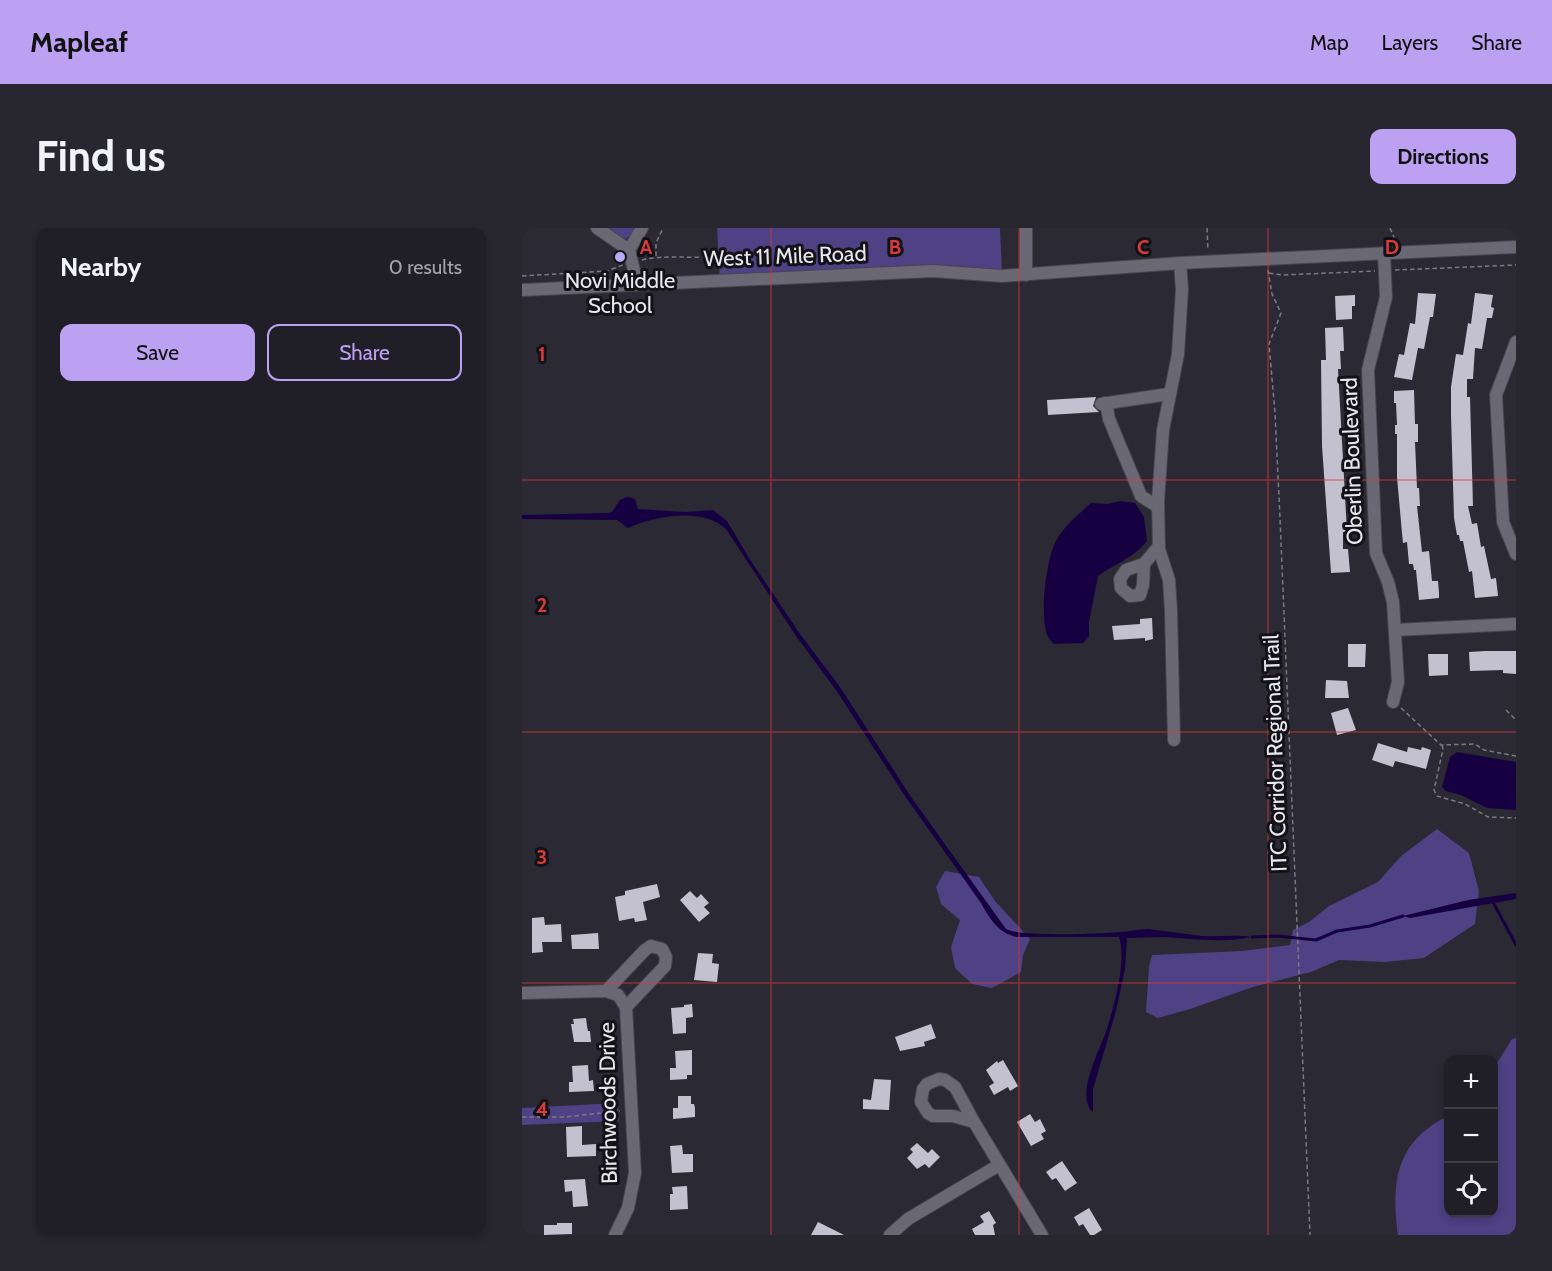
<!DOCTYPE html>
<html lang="en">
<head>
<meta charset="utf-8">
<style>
  :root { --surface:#201f27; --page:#28272f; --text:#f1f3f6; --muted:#a2a2a7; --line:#3d3d44; --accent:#bca0f2 }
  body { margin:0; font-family:Cabin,sans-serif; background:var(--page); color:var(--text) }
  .controls { position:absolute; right:18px; bottom:18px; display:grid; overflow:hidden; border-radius:12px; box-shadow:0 3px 9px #0003 }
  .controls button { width:54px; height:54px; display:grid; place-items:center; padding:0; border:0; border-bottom:2px solid var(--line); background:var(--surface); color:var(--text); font:30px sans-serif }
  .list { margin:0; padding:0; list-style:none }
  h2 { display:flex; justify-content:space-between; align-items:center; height:78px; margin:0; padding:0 24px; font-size:26px }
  h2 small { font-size:20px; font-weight:400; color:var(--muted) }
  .actions { display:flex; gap:12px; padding:18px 24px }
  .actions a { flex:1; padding:14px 0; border:2px solid var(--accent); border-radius:12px; text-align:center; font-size:21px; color:var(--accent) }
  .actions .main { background:var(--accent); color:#111 }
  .icon { flex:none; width:33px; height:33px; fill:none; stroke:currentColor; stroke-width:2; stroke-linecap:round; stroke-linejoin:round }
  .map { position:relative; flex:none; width:994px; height:1007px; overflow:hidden; border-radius:12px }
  header { display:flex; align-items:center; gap:36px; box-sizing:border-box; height:84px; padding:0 30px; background:var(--accent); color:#111 }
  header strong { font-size:28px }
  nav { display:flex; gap:33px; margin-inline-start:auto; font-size:21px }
  .intro { display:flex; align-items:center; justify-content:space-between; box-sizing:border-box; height:144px; padding:0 36px }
  h1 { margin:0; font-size:42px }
  .button { padding:15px 27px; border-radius:12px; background:var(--accent); color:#111; font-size:21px; font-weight:700 }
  main { display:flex; gap:36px; padding:0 36px }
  aside { flex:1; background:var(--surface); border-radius:12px; box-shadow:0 3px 9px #0003 }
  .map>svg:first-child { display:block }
  .green { fill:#4e4184 }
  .water { fill:#170041 }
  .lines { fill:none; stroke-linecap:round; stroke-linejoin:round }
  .stream { stroke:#170041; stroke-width:3 }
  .building { fill:#c3c1cf }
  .minor-casing { stroke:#46454e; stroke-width:14 }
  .path { stroke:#7b7a84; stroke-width:1.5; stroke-dasharray:4.5 3; stroke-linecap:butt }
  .minor { stroke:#6a6875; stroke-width:12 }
  .grid { fill:none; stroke:#d83b3c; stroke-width:1.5; stroke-opacity:0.55 }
  .poi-dot { fill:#b6acf8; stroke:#131317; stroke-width:2 }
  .labels { text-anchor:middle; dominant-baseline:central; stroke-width:6; stroke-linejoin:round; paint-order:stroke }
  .street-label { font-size:22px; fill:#e8e7ef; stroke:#131317 }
  .poi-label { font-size:22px; fill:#e8e7ef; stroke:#131317 }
  .grid-label { font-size:20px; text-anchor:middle; font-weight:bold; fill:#d83b3c; stroke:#131317; stroke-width:6; stroke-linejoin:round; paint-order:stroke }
</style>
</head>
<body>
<header>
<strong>Mapleaf</strong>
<nav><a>Map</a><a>Layers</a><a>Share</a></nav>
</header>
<div class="intro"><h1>Find us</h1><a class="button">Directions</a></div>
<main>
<aside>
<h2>Nearby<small>0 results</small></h2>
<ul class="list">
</ul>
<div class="actions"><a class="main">Save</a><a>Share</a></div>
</aside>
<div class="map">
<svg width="994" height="1007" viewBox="0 0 994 1007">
  <rect width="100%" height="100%" fill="#2a2934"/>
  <g class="green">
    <path d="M85 0H116L104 11 93 8Z"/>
    <path d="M195 0H478L480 44 198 57Z"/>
    <path d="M915 601 947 625 957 663 953 696 902 730 863 734 817 732 789 744 731 759 668 781 636 790 624 784 627 739 630 727 720 723 768 717 771 702 787 694 807 678 856 654 879 628Z"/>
    <path d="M423 643 457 649 473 673 508 711 501 727 499 744 470 760 450 756 433 740 429 719 438 692 419 676 414 659Z"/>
    <path d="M994 810V1007H876C870 957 872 918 920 891L926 892 927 984H972V840L990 811Z"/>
    <path d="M96 875 97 893 0 897V880Z"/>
  </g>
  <g class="water">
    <path d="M105 269 113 271 116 281 164 284 191 282 205 293 227 330 278 406 318 459 389 569 484 701C500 709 577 706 598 704 607 704 617 701 626 701 644 703 662 706 680 708 697 709 713 706 730 709 702 715 671 711 642 709 630 709 617 710 605 710L603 741 594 783 571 861V884C552 868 579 820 585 801 592 776 605 733 597 709H495C476 705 468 691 459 675L385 571 314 462 274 408 204 301C180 279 133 288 106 300L95 292 0 291V287L86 285 90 284 98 272Z"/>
    <path d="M599 273 613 275 622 289 625 313C610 331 594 335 576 348L567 394V408L561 415 532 416C530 414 528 412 526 409 517 390 524 331 534 313 542 298 557 286 569 275L585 276Z"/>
    <path d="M935 524 994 534V582L965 580 939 567 924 563 920 559 928 529Z"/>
    <path d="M994 665V671L888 690 881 688 946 672Z"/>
  </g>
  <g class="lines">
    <g class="stream">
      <path d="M971 674 994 717"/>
      <path d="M730 709 755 708 794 712 815 703 848 698 881 688"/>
    </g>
  </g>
  <g class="building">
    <path d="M896 65 914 66 911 89H908L902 121 896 120 890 152 872 149 877 126 882 127 888 95 893 96Z"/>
    <path d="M953 65 971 67 969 79 972 80 970 90H965L960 121 953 120 951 151H945V169H948L951 278H946L950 296 955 295 959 319 962 318 969 351 974 350 976 368 953 370 950 343 947 344 941 313H938L937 307H935L932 290 929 187V159L934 126 941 127 946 95 949 96Z"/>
    <path d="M833 67V78H830V91L814 92 813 68Z"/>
    <path d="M821 99 822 123H818L819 141H816L825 304H821V321H826L828 344 809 345 800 218 799 132H804L803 100Z"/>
    <path d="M892 162 893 196H896V214H893L895 260H897L898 278H895L900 324 907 323 910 353H916L917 365V370L897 372 894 342H892L891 336H887L885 314 881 315 880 305 875 249V206H873V197H875L874 175H872V163Z"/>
    <path d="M574 169 571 178 577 184 526 187 525 172Z"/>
    <path d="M630 390 631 411 623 413V410L592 412 590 398 618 396V391Z"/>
    <path d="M826 416H844L843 439H826Z"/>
    <path d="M963 423H994V446L981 445V442L948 443 947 424Z"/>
    <path d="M906 426H926V447L907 448Z"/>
    <path d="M804 452 825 453 827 470H803Z"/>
    <path d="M826 480 834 502 815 507 809 485Z"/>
    <path d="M856 515 885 524 886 519 899 522 900 519 909 522 904 541 873 533 871 539 850 532Z"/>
    <path d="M135 656 138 669 121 674 125 692 113 694 112 690 97 693 93 669 103 667V663Z"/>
    <path d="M168 663 175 670 179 666 187 675 182 679 188 685 177 694 158 672Z"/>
    <path d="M22 689 23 697 39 696 40 714H20L21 724 10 725V690Z"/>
    <path d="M76 705 77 721H50L49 707Z"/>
    <path d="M176 725 191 726 190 735 197 736 195 754 172 752Z"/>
    <path d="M170 776 171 789 164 790V805L151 806 149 780 162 779V777Z"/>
    <path d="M64 790 65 798 66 803H68L69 814H52L49 796H52L51 791Z"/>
    <path d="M409 796 414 810 402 814 403 818 378 823 373 809Z"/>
    <path d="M170 822V847H165V851L148 852V840H154L153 823Z"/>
    <path d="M481 832 496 858 488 863 486 859 472 867 467 858 472 855 464 842 475 833 476 835Z"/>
    <path d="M66 837 67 853 71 852 72 863 47 864V854H51L50 838Z"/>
    <path d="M352 851 369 852 367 882 341 881V871L349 872Z"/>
    <path d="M156 868H169V876H172L173 880V889L151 891V880H156Z"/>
    <path d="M508 886 513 894 518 891 524 903 519 906 522 911 509 918 495 894Z"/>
    <path d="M60 898V917L74 916V928L45 929 44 899Z"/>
    <path d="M395 915 406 925 410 921 418 929 407 940 403 936 395 941 385 930 391 924 388 921Z"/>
    <path d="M160 917 161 926H171V944L150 945 148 918Z"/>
    <path d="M540 933 555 955 543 963 534 950 530 952 524 944Z"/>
    <path d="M63 951 66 978 51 979 50 963 43 964 42 952Z"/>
    <path d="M165 958 166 981 148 982V966H151L150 959Z"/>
    <path d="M567 980 580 1002 572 1007H568L561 996 557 998 552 989Z"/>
    <path d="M467 983 474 995 471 997 473 1007H453L450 1001 462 994 458 988Z"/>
    <path d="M296 994 322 1007H289Z"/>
    <path d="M35 995H50V1006L22 1007V997H35Z"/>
  </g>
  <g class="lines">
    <defs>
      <g id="minor">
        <path d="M75 0 107 22"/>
        <path d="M504 0V47"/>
        <path d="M862 25 864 69 846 142 854 325 866 354 871 374 876 454 871 474"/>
        <path d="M115 55 107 22 120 0"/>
        <path d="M0 62 411 43 480 48 658 35 994 19"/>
        <path d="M994 114 974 167 981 294 994 326"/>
        <path d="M584 175 587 191 619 268 636 279"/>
        <path d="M579 176 647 166"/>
        <path d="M622 336 604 342 598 351 599 360 608 368 618 367 621 357 622 336 637 318"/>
        <path d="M873 402 994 396"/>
        <path d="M652 512 649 383 647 352 637 321 636 273 641 202 656 126 660 61 658 35"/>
        <path d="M84 763 123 722 129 718 140 721 144 729 143 738 104 779"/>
        <path d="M0 765 84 763 96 767 104 779 113 945 106 980 93 1007"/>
        <path d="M452 894 431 888H411L406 885 399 874 401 861 405 856 417 851 423 852 433 859 452 894 520 1007"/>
        <path d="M368 1007 386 991 477 937"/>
      </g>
    </defs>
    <use href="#minor" class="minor-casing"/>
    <g class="path">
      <path d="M685 0 686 22"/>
      <path d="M868 0 874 14"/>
      <path d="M134 28V15L141 0"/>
      <path d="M120 32C140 27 163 30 184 29"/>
      <path d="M746 42 750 66 759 85 747 116 753 185 758 290 788 1007"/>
      <path d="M873 42 994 37"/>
      <path d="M747 45 760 47 853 43"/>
      <path d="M0 48 85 43 101 37"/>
      <path d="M879 480 919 517 953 516 962 522 994 528"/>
      <path d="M984 482 994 492"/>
      <path d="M920 517 921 521 912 562 915 568 943 576 966 589 994 590"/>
      <path d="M0 889H42L98 883"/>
    </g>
    <use href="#minor" class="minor"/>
  </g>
  <path class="grid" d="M249 0V1007M497 0V1007M746 0V1007M0 252H994M0 504H994M0 755H994"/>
  <circle class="poi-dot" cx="98" cy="29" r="6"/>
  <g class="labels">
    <g class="street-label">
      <text transform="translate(263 28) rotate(-2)">West 11 Mile Road</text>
      <text transform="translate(830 233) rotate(-92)">Oberlin Boulevard</text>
      <text transform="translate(753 525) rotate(-92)">ITC Corridor Regional Trail</text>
      <text transform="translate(86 875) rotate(-91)">Birchwoods Drive</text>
    </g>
    <g class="poi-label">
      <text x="98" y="52">Novi Middle<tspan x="98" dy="25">School</tspan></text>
    </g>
  </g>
  <g class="grid-label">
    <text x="124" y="26">A</text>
    <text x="373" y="26">B</text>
    <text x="621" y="26">C</text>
    <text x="870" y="26">D</text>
    <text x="20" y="133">1</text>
    <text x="20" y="384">2</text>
    <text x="20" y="636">3</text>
    <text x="20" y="888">4</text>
  </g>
</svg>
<div class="controls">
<button>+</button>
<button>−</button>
<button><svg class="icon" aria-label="locate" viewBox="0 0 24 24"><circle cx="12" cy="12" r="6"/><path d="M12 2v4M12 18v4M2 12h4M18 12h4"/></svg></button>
</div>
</div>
</main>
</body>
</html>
